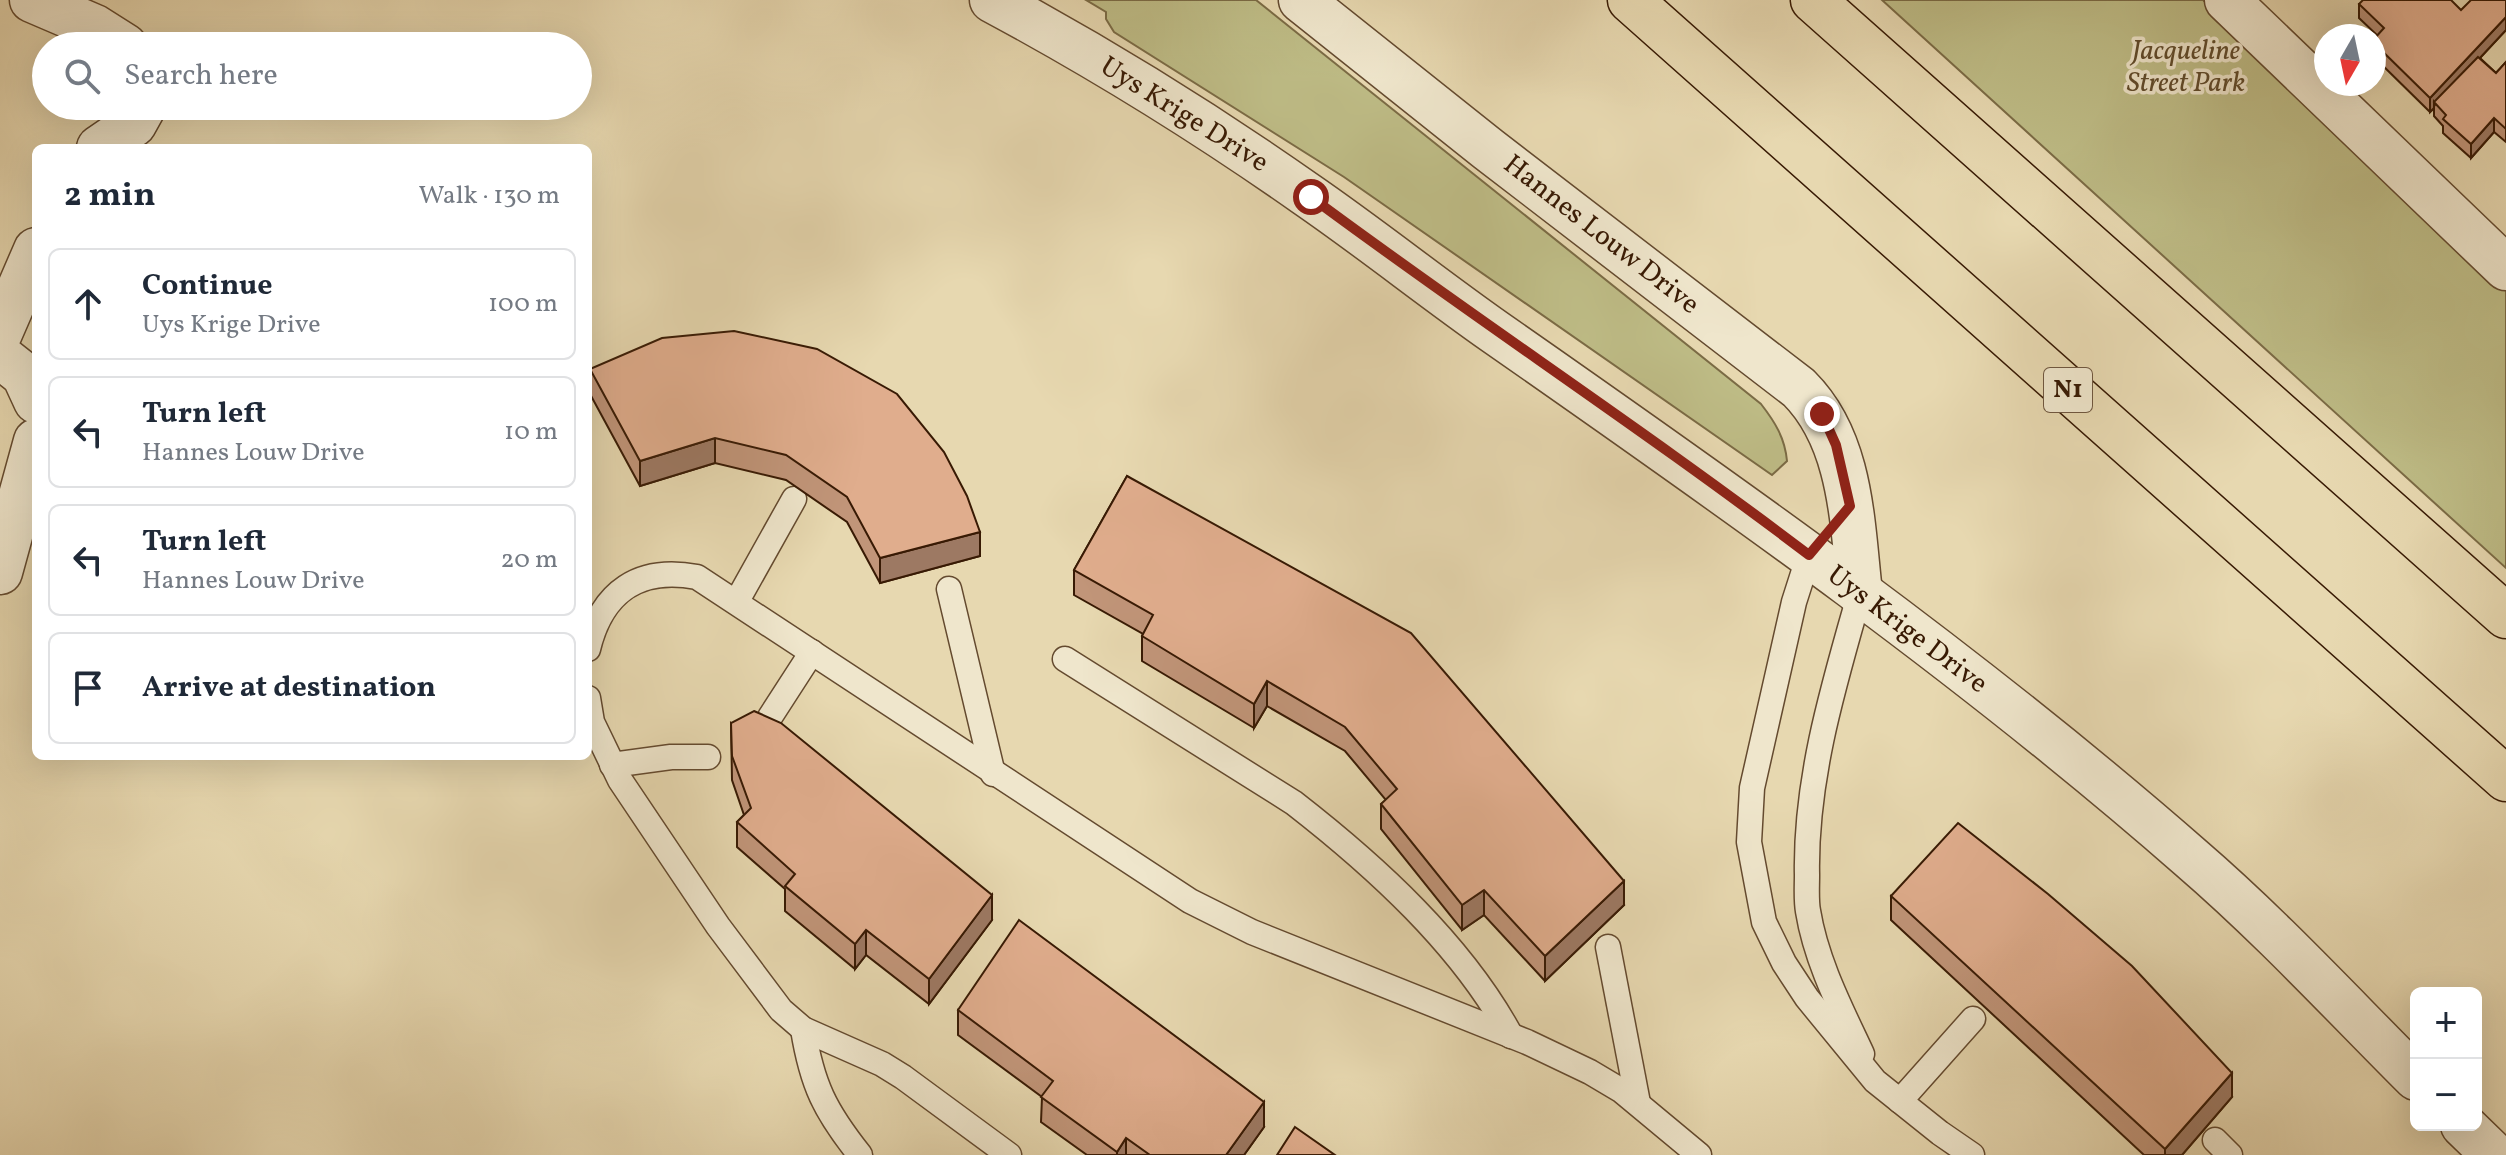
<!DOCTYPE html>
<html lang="en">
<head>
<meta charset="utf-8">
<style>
  :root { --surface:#fff; --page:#f2f2f3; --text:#1f2937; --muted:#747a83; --line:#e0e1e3 }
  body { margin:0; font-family:Vollkorn,serif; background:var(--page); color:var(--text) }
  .controls { position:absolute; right:24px; bottom:24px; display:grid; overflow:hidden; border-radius:12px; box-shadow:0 8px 32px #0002 }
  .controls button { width:72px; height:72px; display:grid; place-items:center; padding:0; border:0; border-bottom:2px solid var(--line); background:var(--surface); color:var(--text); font:40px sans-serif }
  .compass { position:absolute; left:2314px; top:24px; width:72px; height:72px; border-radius:50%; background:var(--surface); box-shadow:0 8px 32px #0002; rotate:189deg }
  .stop { position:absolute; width:24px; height:24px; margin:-18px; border:6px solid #8f2418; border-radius:50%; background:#fff }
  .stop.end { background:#8f2418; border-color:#fff; box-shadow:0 2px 8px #0008 }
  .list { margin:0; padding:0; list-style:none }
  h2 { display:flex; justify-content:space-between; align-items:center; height:104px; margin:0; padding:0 32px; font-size:34px }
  h2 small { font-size:26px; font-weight:400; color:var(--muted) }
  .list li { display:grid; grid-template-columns:52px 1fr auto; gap:24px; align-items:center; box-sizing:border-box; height:112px; margin:0 16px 16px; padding:0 16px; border:2px solid var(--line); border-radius:12px }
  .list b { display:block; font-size:30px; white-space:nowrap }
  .list p { margin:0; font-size:26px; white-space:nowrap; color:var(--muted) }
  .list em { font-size:26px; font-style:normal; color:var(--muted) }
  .icon { flex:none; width:44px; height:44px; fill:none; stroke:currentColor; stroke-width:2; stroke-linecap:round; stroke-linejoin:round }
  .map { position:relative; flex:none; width:2506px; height:1155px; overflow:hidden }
  .search { position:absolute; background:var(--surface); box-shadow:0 8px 32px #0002; left:32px; top:32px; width:560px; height:88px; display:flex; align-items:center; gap:20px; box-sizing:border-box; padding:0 28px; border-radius:44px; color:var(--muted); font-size:30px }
  .panel { position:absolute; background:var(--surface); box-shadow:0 8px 32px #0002; left:32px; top:144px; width:560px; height:616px; border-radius:12px }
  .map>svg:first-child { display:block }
  .green { fill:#bebc86; stroke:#7b6b45; stroke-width:2 }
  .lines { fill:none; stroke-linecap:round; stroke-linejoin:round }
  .service-casing { stroke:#644a2f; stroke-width:27 }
  .minor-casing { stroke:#644a2f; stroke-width:47 }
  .tertiary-casing { stroke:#644a2f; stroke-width:47 }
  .motorway-casing { stroke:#381a04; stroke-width:47 }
  .service { stroke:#efe6cc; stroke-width:24 }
  .minor { stroke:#efe6cc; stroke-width:44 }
  .tertiary { stroke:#efe6cc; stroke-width:44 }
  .motorway { stroke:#e7d8b0; stroke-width:44 }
  .wall { fill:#c19579; stroke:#381a04; stroke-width:2 }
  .shaded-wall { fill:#9d7963; stroke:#381a04; stroke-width:2 }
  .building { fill:#e0ad8d; stroke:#381a04; stroke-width:2 }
  .route { stroke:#8f2418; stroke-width:10 }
  .labels { text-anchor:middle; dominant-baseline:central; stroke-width:7; stroke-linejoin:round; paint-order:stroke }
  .shield { fill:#efe6cc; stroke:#6f5740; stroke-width:2 }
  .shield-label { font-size:26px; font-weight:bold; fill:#381a04 }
  .park-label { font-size:28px; font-style:italic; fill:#604b2b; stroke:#efe6cc }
  .street-label { font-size:28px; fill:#381a04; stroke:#efe6cc }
</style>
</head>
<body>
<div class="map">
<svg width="2506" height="1155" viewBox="0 0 2506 1155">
  <rect width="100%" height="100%" fill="#e7d8b0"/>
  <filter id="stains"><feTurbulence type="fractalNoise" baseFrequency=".0025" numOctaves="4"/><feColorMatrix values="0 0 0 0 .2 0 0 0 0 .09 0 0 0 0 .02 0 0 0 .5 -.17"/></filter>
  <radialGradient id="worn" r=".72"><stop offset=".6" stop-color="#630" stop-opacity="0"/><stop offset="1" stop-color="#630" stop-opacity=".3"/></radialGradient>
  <g class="green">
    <path d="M1086 0H1256L1761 404C1775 422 1785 438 1787 461L1772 475 1344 177 1114 32 1106 19V12Z"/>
    <path d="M1882 0H2203L2506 291V568Z"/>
  </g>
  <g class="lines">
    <defs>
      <g id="service">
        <path d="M1809 555 1794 602 1752 788 1749 842 1764 922 1784 963 1807 998 1875 1081 1940 1133 1972 1155"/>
        <path d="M949 589 993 774"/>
        <path d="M1860 593C1834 684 1805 779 1807 875 1807 887 1806 900 1808 911 1816 961 1841 1009 1862 1054"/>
        <path d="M737 601 794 499"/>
        <path d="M588 649C602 591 639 566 697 577L1190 901 1252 932 1527 1042 1590 1072 1622 1091 1699 1155"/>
        <path d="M1065 659 1294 803C1375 866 1462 945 1511 1036"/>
        <path d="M588 698 592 722 620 780 718 926 781 1010 803 1029 882 1064 903 1077 1009 1155"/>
        <path d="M770 717 812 652"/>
        <path d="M612 765 671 757H708"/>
        <path d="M1608 947 1638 1103"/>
        <path d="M803 1029C812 1085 825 1111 860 1155"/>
        <path d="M1900 1101 1973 1019"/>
        <path d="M2215 1140 2230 1155"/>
      </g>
      <g id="minor">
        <path d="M32 0 95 27 125 46"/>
        <path d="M2227 0 2506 268"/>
        <path d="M99 148 134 124 144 106"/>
        <path d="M0 333 36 250"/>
        <path d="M0 356 24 375 36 401"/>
        <path d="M0 572 36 441"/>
      </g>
      <g id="tertiary">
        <path d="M992 0C1100 58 1205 123 1306 194 1370 238 1431 287 1495 332 1733 498 1972 666 2191 858 2270 926 2342 1004 2416 1078"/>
        <path d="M1301 0 1488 149 1799 388C1852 441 1852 523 1860 593"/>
        <path d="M2463 1125 2494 1155"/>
      </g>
      <g id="motorway">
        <path d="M1630 0 2506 779"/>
        <path d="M1813 0 2506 616"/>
      </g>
    </defs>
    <use href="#service" class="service-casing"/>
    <use href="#minor" class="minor-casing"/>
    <use href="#tertiary" class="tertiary-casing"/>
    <use href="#motorway" class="motorway-casing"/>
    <use href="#service" class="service"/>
    <use href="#minor" class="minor"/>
    <use href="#tertiary" class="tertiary"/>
    <use href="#motorway" class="motorway"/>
  </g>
  <g class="wall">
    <path d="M2506 0V30L2480 58 2496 73 2506 62V142L2494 132 2471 158 2443 133V126L2434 116V108L2430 112 2374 57V39L2377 35 2359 18V4L2461 10Z"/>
    <path d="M590 369 980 532V556L880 583 847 522 786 480 715 463 640 486 590 394Z"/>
    <path d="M1127 476 1624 905 1545 981 1484 915 1462 930 1381 829V804L1386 800 1345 751 1267 706 1254 728 1142 661V636L1143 634 1074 595V570Z"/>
    <path d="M731 723 992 920 929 1004 866 955 855 969 785 911V889L737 847V822L744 815 732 780Z"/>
    <path d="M1891 896 2232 1097 2182 1155H2144L1891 920Z"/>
    <path d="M958 1010 1264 1127 1244 1155H1087L1041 1122 1042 1097 958 1035Z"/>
  </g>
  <g class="shaded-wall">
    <path d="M2506 17V30L2436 105 2434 102V108L2430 112V98Z"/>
    <path d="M2494 118V132L2471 158V144Z"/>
    <path d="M715 438V463L640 486V461Z"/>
    <path d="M980 532V556L880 583V558Z"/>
    <path d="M1267 681V706L1254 728V704Z"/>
    <path d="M1624 881V905L1545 981V956Z"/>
    <path d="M1484 890V915L1462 930V905Z"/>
    <path d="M992 895V920L929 1004V979Z"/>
    <path d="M866 930V955L855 969V944Z"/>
    <path d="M2232 1073V1097L2182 1155H2165V1149Z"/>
    <path d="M1264 1102V1127L1244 1155H1226Z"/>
    <path d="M1126 1138V1155H1117V1152Z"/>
  </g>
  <g class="building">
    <path d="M2363 0H2451L2461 10 2471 0H2506V17L2430 98 2374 43V39L2384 28 2359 4Z"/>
    <path d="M2478 57 2496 73 2506 62V129L2494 118 2471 144 2443 119 2446 115 2434 102Z"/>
    <path d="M734 331 817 349 897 394 944 452 967 496 980 532 880 558 847 497 786 455 715 438 640 461 590 369 662 338Z"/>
    <path d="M1127 476 1411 633 1624 881 1545 956 1484 890 1462 905 1381 804 1397 789 1345 727 1267 681 1254 704 1142 636 1153 615 1074 570Z"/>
    <path d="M754 711 781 723 992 895 929 979 866 930 855 944 785 886 795 874 737 822 751 808 732 756 731 723Z"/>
    <path d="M1958 823 2048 894 2132 966 2232 1073 2165 1149 1891 896Z"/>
    <path d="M1019 920 1264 1102 1226 1155H1150L1126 1138 1117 1152 1041 1097 1053 1081 958 1010Z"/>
    <path d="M1295 1127 1335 1155H1277Z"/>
  </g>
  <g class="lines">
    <path class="route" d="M1311 197C1475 319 1646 431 1809 555L1850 506 1836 445 1822 414"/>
  </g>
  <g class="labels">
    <rect class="shield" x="2044" y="368" width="48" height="44" rx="6"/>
    <g class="shield-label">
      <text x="2068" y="390">N1</text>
    </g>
    <g class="park-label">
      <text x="2186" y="51">Jacqueline<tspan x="2186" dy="32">Street Park</tspan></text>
    </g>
    <g class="street-label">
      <text transform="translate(1184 115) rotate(32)">Uys Krige Drive</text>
      <text transform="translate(1601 235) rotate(38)">Hannes Louw Drive</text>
      <text transform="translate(1907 630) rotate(37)">Uys Krige Drive</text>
    </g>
  </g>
  <rect width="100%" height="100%" filter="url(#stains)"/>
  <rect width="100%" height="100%" fill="url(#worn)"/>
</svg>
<div class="controls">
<button>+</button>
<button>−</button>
</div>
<svg class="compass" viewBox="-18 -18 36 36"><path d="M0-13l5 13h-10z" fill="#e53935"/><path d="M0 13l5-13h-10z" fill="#747a83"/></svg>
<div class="stop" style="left:1311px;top:197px"></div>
<div class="stop end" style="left:1822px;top:414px"></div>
<div class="search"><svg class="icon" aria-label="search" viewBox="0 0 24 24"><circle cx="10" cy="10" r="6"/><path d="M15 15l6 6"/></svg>Search here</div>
<section class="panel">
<h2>2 min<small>Walk · 130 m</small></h2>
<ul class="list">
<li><svg class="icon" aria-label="ahead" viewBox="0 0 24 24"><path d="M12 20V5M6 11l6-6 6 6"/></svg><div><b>Continue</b><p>Uys Krige Drive</p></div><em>100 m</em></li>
<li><svg class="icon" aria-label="left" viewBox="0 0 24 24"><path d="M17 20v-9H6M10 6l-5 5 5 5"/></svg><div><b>Turn left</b><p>Hannes Louw Drive</p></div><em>10 m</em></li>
<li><svg class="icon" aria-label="left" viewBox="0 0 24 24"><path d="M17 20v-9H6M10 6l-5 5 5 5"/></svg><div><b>Turn left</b><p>Hannes Louw Drive</p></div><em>20 m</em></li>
<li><svg class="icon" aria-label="arrive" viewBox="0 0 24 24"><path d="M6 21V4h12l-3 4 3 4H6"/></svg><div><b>Arrive at destination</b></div></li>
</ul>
</section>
</div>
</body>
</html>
